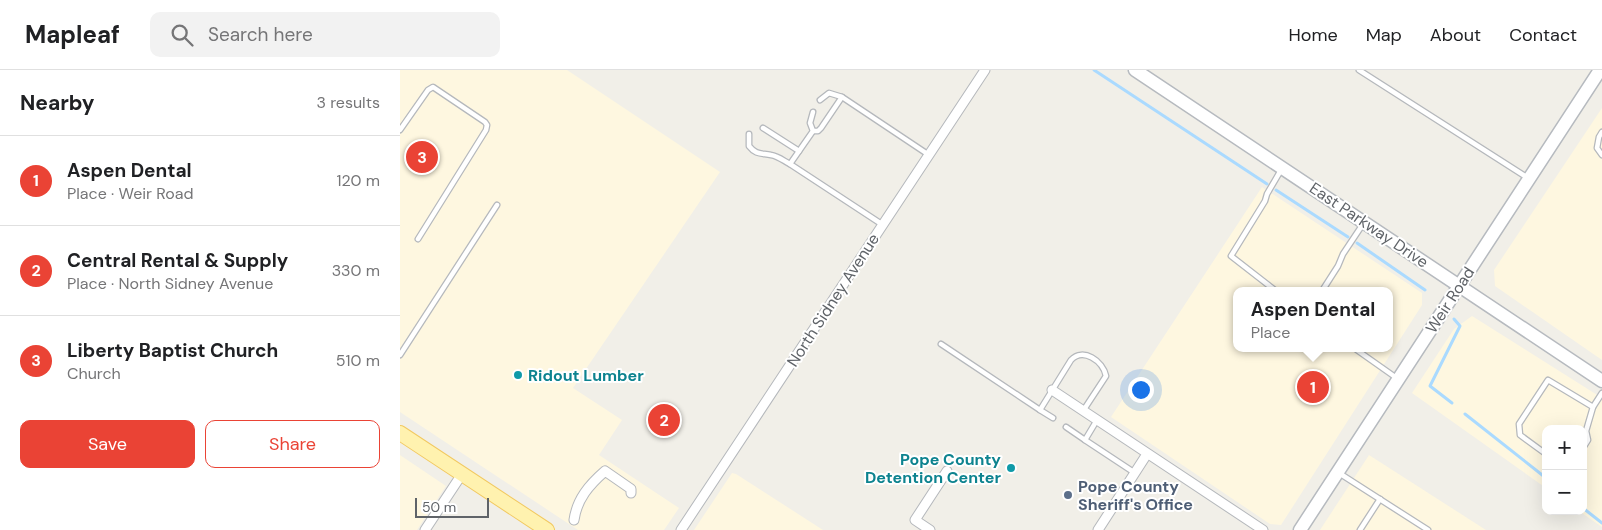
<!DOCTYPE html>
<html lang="en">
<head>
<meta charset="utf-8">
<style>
  :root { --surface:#fff; --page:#f2f2f2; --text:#202124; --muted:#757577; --line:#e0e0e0; --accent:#ea4335 }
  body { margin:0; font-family:"DM Sans",sans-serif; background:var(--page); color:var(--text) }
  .controls { position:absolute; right:15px; bottom:15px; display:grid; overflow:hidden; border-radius:10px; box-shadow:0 5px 20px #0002 }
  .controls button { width:45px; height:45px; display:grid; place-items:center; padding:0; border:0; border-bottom:1px solid var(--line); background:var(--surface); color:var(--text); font:25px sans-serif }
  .scale { position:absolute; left:15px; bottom:12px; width:74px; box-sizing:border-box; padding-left:5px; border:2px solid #5f6368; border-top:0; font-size:14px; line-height:18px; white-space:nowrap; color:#5f6368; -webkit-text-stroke:4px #fff; paint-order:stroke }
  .you { position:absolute; left:740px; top:319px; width:18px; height:18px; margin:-12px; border:4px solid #fff; border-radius:50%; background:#1a73e8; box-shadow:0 0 0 8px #1a73e833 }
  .badge { display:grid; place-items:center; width:32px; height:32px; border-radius:50%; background:var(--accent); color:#fff; font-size:16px; font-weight:700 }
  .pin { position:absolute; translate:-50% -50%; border:2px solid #fff; box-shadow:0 1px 5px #0006 }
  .popup { position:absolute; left:833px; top:217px; width:160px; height:65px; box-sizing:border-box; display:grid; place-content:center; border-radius:10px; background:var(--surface); filter:drop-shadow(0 1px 4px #0005); font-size:16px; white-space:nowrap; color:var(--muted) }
  .popup b { font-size:19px; color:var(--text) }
  .popup::after { content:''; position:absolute; left:50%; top:100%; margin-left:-10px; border:10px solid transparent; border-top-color:var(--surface) }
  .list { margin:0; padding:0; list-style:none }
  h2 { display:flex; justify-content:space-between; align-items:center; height:65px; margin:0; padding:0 20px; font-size:21px }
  h2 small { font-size:16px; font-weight:400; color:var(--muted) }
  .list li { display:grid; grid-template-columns:32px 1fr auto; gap:15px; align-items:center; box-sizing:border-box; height:90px; padding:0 20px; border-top:1px solid var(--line) }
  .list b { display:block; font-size:19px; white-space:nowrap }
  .list p { margin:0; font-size:16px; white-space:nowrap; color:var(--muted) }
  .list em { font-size:16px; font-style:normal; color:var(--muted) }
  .actions { display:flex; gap:10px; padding:15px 20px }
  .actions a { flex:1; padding:11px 0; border:1px solid var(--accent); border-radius:10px; text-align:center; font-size:18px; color:var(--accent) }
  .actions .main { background:var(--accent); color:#fff }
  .icon { flex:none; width:28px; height:28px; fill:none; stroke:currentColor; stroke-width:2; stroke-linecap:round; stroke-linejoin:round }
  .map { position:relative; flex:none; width:1202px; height:460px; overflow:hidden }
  header { display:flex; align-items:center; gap:30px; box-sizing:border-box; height:70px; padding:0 25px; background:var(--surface); border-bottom:1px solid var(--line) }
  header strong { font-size:24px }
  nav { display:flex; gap:28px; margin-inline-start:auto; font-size:18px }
  .search { width:350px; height:45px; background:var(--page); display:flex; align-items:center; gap:12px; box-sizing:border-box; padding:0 18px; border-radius:10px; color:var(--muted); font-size:19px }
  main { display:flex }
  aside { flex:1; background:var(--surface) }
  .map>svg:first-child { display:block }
  .commercial { fill:#fef7e0; fill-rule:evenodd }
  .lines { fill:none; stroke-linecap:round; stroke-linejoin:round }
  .stream { stroke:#aadaff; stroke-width:3 }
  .service-casing { stroke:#b5b8bc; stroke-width:7 }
  .minor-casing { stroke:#b5b8bc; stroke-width:11 }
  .secondary-casing { stroke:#b6babf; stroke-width:15 }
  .primary-casing { stroke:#f2c960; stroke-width:16 }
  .service { stroke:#fff; stroke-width:4.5 }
  .minor { stroke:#fff; stroke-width:9 }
  .secondary { stroke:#fff; stroke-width:12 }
  .primary { stroke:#fff2af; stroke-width:14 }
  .culture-dot { fill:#0f9aa8; stroke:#fff; stroke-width:2 }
  .service-dot { fill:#5c6f8a; stroke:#fff; stroke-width:2 }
  .labels { text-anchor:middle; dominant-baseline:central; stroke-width:4; stroke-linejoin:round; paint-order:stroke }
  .street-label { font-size:16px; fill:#5f6368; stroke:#fff }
  .culture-label { font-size:16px; font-weight:bold; fill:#0d838f; stroke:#fff; text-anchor:start }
  .service-label { font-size:16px; font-weight:bold; fill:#4e5e75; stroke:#fff; text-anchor:start }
</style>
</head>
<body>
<header>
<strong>Mapleaf</strong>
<div class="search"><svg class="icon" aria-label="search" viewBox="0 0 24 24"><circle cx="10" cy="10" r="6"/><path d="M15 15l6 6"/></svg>Search here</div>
<nav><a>Home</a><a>Map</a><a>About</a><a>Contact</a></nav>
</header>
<main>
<aside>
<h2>Nearby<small>3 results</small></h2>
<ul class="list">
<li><span class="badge">1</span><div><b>Aspen Dental</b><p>Place · Weir Road</p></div><em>120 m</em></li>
<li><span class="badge">2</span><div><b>Central Rental &amp; Supply</b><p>Place · North Sidney Avenue</p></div><em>330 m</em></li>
<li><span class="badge">3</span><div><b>Liberty Baptist Church</b><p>Church</p></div><em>510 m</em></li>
</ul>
<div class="actions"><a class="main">Save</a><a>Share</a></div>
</aside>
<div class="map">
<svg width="1202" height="460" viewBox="0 0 1202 460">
  <rect width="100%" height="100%" fill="#f1efe8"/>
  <g class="commercial">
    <path d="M0 0H167L320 102 173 318 222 350 199 385 279 438 264 460H178L0 342Z"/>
    <path d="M1202 38V290L1095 216 1094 200Z"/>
    <path d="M862 117 1022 223V235L881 455 870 454 711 347ZM837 221H989V278H837Z"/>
    <path d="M1072 246 1202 328V457L1179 441H1183V359H1146V418L1012 323 1054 259Z"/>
    <path d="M0 385 46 416 17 460H0Z"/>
    <path d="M969 385 1086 460H920Z"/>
    <path d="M332 403 336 404 423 460H294Z"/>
  </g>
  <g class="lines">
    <g class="stream">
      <path d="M694 0 867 114"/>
      <path d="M876 120 948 167"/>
      <path d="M957 173 1025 220"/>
      <path d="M1052 333 1030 316 1060 256 1054 249"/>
      <path d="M1065 344 1146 408"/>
      <path d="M1183 438 1202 453"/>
    </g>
    <defs>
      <g id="service">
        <path d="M959 0 1128 108"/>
        <path d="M420 30 429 23 442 27 529 85"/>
        <path d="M413 42 410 53 413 61 390 94 483 155"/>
        <path d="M363 58 399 81"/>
        <path d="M0 60 28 20 33 17 85 52 87 55 86 60 18 169"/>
        <path d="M413 61H418L421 58 442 27"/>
        <path d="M1202 62 1199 67 1197 78 1202 85"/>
        <path d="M349 64V76C356 85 361 83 371 85 378 86 384 91 390 94"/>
        <path d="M876 221 831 186 865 131 867 124 881 100"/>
        <path d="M922 221 938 196 943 184 963 154"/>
        <path d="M541 274 640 340 671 290C683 277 703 291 706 306L683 341"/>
        <path d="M954 278 998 309"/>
        <path d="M0 285 97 135"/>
        <path d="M640 340 653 348"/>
        <path d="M666 357 685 370 697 350"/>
        <path d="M685 370 735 403"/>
        <path d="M1183 378 1188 370 1186 361 1193 337"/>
        <path d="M1146 384 1120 365 1119 354 1148 310 1193 337 1202 323"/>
        <path d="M939 403 1028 460"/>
        <path d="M960 460 980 429"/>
      </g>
      <g id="minor">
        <path d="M652 320 863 460"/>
        <path d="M174 450C177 429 189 415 205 401L231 419V423"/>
        <path d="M25 460 62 404"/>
        <path d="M281 460 585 0"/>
        <path d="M530 460 515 450 547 401"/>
        <path d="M698 460 747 384"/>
      </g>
      <g id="secondary">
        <path d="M735 0 1202 311"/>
        <path d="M900 460 1200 0"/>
      </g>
      <path id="primary" d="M0 363 147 460"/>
    </defs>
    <use href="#service" class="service-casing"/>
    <use href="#minor" class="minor-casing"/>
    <use href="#secondary" class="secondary-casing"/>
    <use href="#primary" class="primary-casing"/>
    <use href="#service" class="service"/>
    <use href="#minor" class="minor"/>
    <use href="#secondary" class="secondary"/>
    <use href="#primary" class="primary"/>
  </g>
  <g class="culture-dot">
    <circle cx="118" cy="305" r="5"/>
    <circle cx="611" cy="398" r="5"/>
  </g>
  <circle class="service-dot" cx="668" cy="425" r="5"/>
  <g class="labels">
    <g class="street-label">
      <text transform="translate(969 155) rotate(34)">East Parkway Drive</text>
      <text transform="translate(433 230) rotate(-57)">North Sidney Avenue</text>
      <text transform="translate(1050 230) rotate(-57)">Weir Road</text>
    </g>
    <g class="culture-label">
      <text x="128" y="305">Ridout Lumber</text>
      <text x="601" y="389" text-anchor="end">Pope County<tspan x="601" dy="18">Detention Center</tspan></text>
    </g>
    <g class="service-label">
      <text x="678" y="416">Pope County<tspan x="678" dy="18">Sheriff's Office</tspan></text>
    </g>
  </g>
</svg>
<div class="controls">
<button>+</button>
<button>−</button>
</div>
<div class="scale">50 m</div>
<div class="you"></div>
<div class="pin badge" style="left:913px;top:317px">1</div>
<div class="popup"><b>Aspen Dental</b>Place</div>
<div class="pin badge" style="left:264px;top:350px">2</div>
<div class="pin badge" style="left:22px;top:87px">3</div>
</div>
</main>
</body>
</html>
